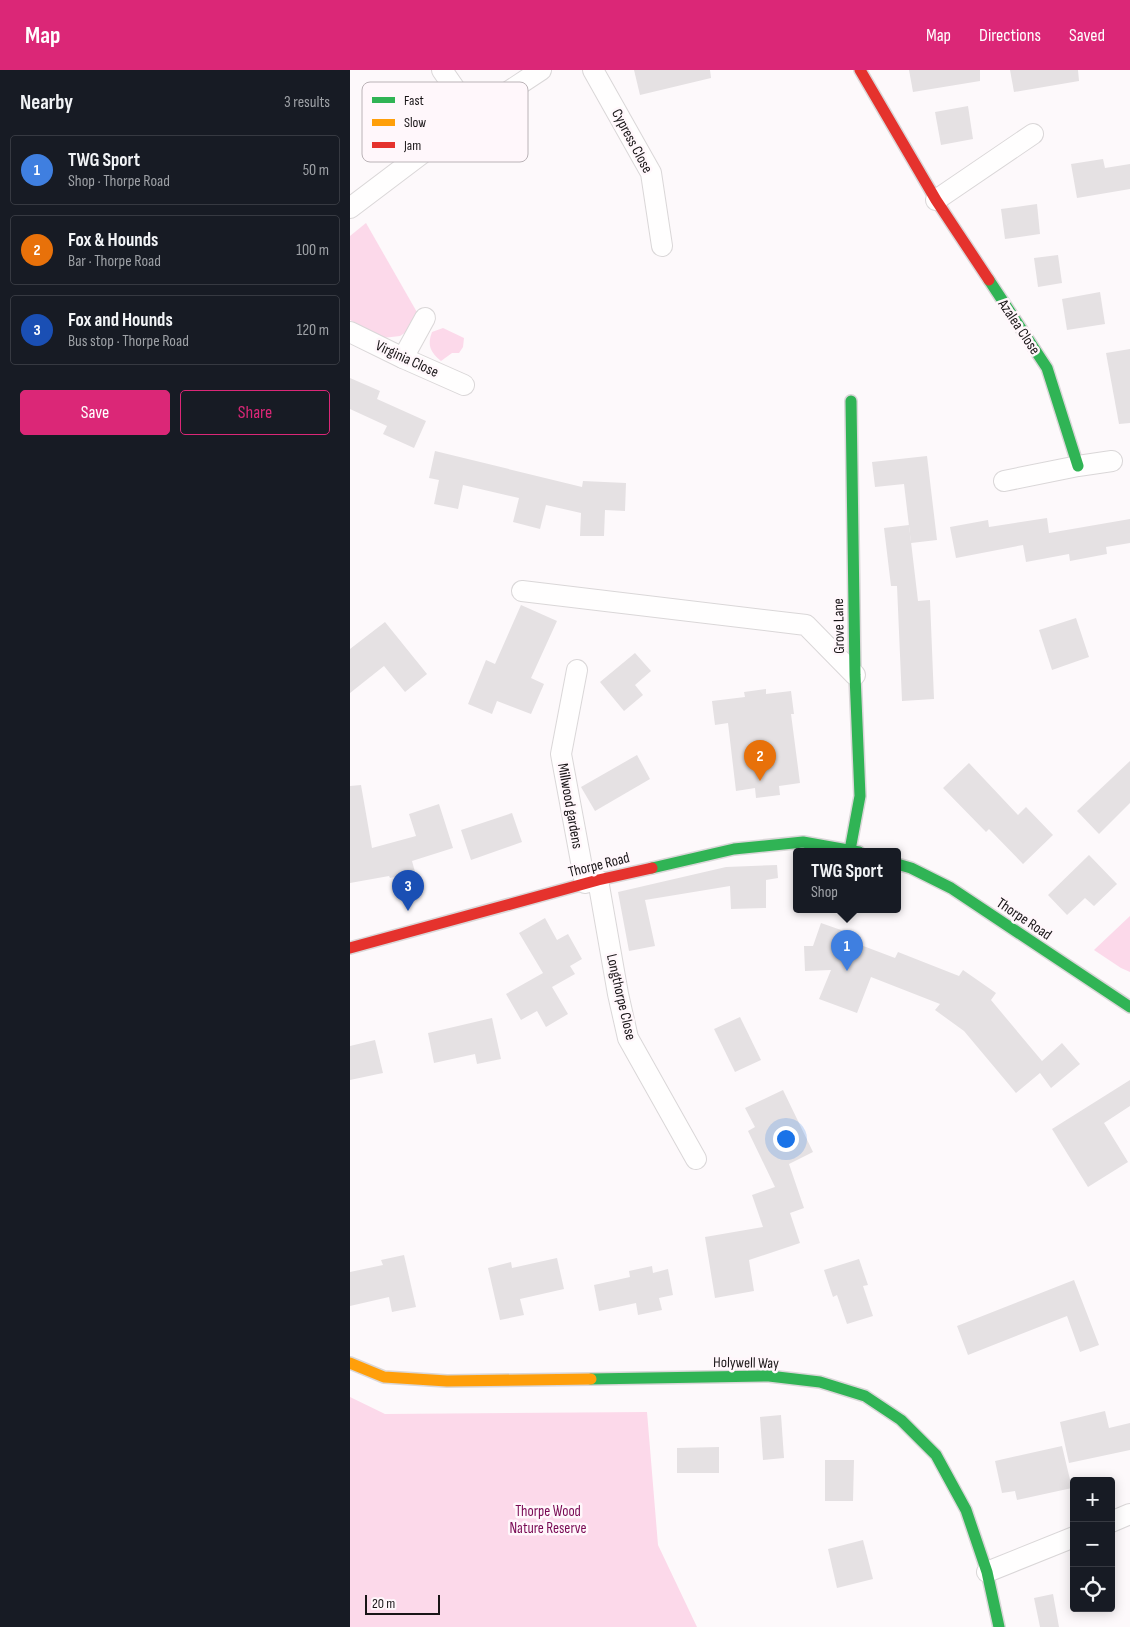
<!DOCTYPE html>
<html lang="en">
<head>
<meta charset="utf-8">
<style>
  :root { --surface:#171b24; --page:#242831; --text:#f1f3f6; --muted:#9ea1a6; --line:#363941; --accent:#db2777 }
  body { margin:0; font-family:"Sofia Sans Condensed",sans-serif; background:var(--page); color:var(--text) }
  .controls { position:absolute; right:15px; bottom:15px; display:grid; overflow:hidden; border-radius:5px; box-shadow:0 2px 12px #0003 }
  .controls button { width:45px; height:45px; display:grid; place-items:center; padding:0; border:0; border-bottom:1px solid var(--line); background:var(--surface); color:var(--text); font:25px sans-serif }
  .scale { position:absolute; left:15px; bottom:12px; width:75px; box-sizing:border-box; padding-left:5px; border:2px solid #191517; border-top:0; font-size:14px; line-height:18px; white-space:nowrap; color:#191517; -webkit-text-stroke:4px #fff7fb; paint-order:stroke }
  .you { position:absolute; left:435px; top:1068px; width:18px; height:18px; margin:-12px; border:4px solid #fff; border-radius:50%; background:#1a73e8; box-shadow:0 0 0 8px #1a73e833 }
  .badge { display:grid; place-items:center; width:32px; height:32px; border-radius:50%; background:var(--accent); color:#fff; font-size:16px; font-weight:700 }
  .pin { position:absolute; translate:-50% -41px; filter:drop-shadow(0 1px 2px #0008) }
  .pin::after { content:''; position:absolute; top:26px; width:18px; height:15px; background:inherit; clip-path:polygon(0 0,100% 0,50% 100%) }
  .popup { position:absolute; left:443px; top:778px; width:108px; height:65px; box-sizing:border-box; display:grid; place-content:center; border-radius:5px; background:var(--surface); filter:drop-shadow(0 1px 4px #0005); font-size:16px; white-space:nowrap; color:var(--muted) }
  .popup b { font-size:19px; color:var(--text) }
  .popup::after { content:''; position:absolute; left:50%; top:100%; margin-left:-10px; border:10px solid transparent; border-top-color:var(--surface) }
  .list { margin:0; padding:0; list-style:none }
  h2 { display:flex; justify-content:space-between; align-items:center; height:65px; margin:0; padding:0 20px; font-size:21px }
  h2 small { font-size:16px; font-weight:400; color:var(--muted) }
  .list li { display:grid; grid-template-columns:32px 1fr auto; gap:15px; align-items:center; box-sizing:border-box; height:70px; margin:0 10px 10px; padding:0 10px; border:1px solid var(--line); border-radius:5px }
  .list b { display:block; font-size:19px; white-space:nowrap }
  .list p { margin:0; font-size:16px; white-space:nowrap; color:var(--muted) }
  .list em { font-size:16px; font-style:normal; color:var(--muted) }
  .actions { display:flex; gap:10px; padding:15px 20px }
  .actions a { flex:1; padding:11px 0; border:1px solid var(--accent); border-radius:5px; text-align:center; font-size:18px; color:var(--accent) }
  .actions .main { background:var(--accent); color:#fff }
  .icon { flex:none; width:28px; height:28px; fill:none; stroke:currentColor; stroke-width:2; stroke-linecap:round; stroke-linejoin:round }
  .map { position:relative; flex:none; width:780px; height:1557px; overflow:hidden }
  header { display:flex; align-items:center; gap:30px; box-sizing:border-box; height:70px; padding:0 25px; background:var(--accent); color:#fff }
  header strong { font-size:24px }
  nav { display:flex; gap:28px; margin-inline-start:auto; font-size:18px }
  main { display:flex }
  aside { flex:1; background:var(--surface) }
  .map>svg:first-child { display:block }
  .green { fill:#fcd9ea }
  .building { fill:#e5e1e3 }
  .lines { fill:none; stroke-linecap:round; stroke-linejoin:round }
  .street-casing { stroke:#dad7d8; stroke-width:22 }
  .fast-casing { stroke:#dad7d8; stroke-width:14 }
  .slow-casing { stroke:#dad7d8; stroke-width:14 }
  .jam-casing { stroke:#dad7d8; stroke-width:14 }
  .street { stroke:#fffefe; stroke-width:20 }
  .fast { stroke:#30b455; stroke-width:11 }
  .slow { stroke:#ff9f0a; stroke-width:11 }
  .jam { stroke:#e5322d; stroke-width:11 }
  .labels { text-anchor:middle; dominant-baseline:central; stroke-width:5; stroke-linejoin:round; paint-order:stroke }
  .street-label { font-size:15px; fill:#191517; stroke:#fff7fb }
  .park-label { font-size:15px; fill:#790a54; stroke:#fff7fb }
  .key { fill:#fff7fb; stroke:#bab3b7; stroke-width:1 }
  .key-label { font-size:14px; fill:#191517 }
</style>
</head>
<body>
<header>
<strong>Map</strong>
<nav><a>Map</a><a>Directions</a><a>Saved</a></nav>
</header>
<main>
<aside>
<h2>Nearby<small>3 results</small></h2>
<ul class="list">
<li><span class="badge" style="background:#3f7fe0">1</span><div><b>TWG Sport</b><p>Shop · Thorpe Road</p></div><em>50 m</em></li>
<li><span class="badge" style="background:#e8710a">2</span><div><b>Fox &amp; Hounds</b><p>Bar · Thorpe Road</p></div><em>100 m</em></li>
<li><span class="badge" style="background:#1a4fb4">3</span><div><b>Fox and Hounds</b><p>Bus stop · Thorpe Road</p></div><em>120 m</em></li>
</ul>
<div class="actions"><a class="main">Save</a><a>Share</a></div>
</aside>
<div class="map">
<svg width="780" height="1557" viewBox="0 0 780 1557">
  <rect width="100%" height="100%" fill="#fdf9fb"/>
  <g class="green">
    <path d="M16 153 68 244 62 258 50 266 33 268 0 250V166Z"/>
    <path d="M93 258 114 268 113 277 109 283H102L91 291C80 282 77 275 82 262Z"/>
    <path d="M780 846V902L771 898 744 880Z"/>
    <path d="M0 1327 35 1344 297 1342 308 1475 347 1557H0Z"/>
  </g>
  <g class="building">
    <path d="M284 0H360L361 8 290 25Z"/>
    <path d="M559 0H630V11L563 22Z"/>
    <path d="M660 0H728L729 11 664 22Z"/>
    <path d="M618 36 623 69 591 75 585 42Z"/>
    <path d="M753 89 755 98 780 94V119L727 128 721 94Z"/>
    <path d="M687 134 690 164 655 169 651 139Z"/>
    <path d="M708 185 712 213 688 217 684 188Z"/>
    <path d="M750 222 755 254 717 260 712 229Z"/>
    <path d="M780 279V353L769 354 756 283Z"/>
    <path d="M0 308 30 321 27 329 76 351 64 378 33 364 37 356 0 339Z"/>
    <path d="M85 381 232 417 233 411 276 413 275 441 255 440 254 466H230L231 443 196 435 190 459 163 452 169 428 113 415 108 439 84 434 89 410 79 408Z"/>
    <path d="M577 386 587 470 561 473 554 414 525 417 522 392Z"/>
    <path d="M697 448 699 463 780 449V473L756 477 757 484 720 491 719 484 676 492 673 475 606 488 600 457 638 450 639 457Z"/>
    <path d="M559 455 568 531 580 530 584 629 552 631 547 516H541L534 458Z"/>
    <path d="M171 535 207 551 181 608 194 614 181 644 147 631 142 644 118 634 136 590 145 594Z"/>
    <path d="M726 548 739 587 702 600 689 560Z"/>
    <path d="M35 552 77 604 55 622 34 596 0 623V579Z"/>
    <path d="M285 583 301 601 285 615 293 625 274 641 250 612Z"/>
    <path d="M416 619V624L441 621 444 644H441L450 713 429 716 430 725 406 728 405 718 386 721 378 653 365 655 362 631 395 627 394 622Z"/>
    <path d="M287 685 300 709 245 741 231 717Z"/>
    <path d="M780 691V733L749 764 727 741Z"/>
    <path d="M619 693 668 745 676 737 703 765 673 794 639 759 636 762 593 718Z"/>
    <path d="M11 715 22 778 66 766 59 744 89 734 103 778 62 791 65 802 40 808 39 806 0 813V716Z"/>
    <path d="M162 743 172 772 121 790 111 760Z"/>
    <path d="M739 785 767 814 744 836 735 828 717 845 698 825Z"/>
    <path d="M427 795 428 808 416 810V838L381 839 380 816 295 830 305 876 279 881 268 822 376 797Z"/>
    <path d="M195 848 207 870 218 864 232 889 220 896 225 904 202 917 218 944 196 957 187 941 171 950 156 924 193 903 169 863Z"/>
    <path d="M471 853 511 867 508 874 545 888 548 882 609 906 613 900 646 923 641 930 692 991 712 973 730 994 701 1018 690 1003 666 1023 614 961 585 940 590 934 521 907 507 943 469 929 481 900 455 901 454 876H463Z"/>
    <path d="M390 947 411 990 385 1002 364 959Z"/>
    <path d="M142 948 151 989 127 994 125 984 84 993 78 963Z"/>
    <path d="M25 970 33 1003 0 1010V976Z"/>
    <path d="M780 1010V1036L754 1053 778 1092 738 1117 702 1059Z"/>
    <path d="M433 1020 463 1082 439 1094 454 1138 440 1143 450 1173 399 1190 404 1221 365 1228 355 1167 413 1157 402 1125 425 1117 398 1061 405 1057 395 1038Z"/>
    <path d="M54 1185 66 1237 42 1242 39 1227 0 1236V1202L33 1195 31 1190Z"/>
    <path d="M207 1188 214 1219 170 1229 174 1245 150 1250 138 1198 161 1192 162 1198Z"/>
    <path d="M509 1189 518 1215 513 1216 523 1246 497 1254 487 1225 483 1227 474 1200Z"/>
    <path d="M302 1196 303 1203 318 1199 323 1225 309 1228 312 1240 288 1245 286 1233 249 1241 244 1215 280 1207 279 1201Z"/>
    <path d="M724 1210 749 1275 730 1282 717 1246 618 1285 607 1256Z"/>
    <path d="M755 1341 759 1358 780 1353V1380L719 1393 710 1352Z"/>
    <path d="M431 1345 434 1388 413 1390 410 1347Z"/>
    <path d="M712 1376 722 1418 667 1430 665 1421 652 1423 645 1391Z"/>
    <path d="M369 1377V1403H327V1378Z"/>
    <path d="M475 1390H504L503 1431H475Z"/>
    <path d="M513 1470 523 1509 487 1518 478 1479Z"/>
    <path d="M703 1524 709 1557H690L684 1528Z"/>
  </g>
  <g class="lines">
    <defs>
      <g id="street">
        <path d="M92 0 123 45"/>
        <path d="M243 0 301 103 312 176"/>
        <path d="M586 130 683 64"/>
        <path d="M0 138 123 45 191 0"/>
        <path d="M0 262 53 288 114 315"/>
        <path d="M53 288 75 248"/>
        <path d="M654 411 728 396 762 391"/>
        <path d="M172 521 456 555 505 605"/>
        <path d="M227 600 211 684 235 813"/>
        <path d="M248 810 268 924 278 968 346 1089"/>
        <path d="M761 1452 780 1444"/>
        <path d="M637 1502 724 1467"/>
      </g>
      <g id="fast">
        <path d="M639 210 697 298 728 396"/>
        <path d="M500 780 510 726 505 605 501 331"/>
        <path d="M547 794 561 798 601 818 780 937"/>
        <path d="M302 798 384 779 453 772 509 782"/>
        <path d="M241 1309 419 1306 470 1312 515 1326 551 1350 586 1385 616 1440 637 1502 649 1557"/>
      </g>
      <path id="slow" d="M0 1293 34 1307 97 1311 241 1309"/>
      <g id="jam">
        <path d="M510 0 586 130 639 210"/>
        <path d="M0 878 248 810 302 798"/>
      </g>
    </defs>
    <use href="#street" class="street-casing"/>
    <use href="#fast" class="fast-casing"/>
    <use href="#slow" class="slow-casing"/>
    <use href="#jam" class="jam-casing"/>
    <use href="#street" class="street"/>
    <use href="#fast" class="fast"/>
    <use href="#slow" class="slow"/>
    <use href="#jam" class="jam"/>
  </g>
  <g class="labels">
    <g class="street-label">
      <text transform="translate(282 71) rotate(62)">Cypress Close</text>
      <text transform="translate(669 257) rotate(56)">Azalea Close</text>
      <text transform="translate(57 289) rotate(25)">Virginia Close</text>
      <text transform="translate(489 556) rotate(-91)">Grove Lane</text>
      <text transform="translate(220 736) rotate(80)">Millwood gardens</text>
      <text transform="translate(249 795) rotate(-14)">Thorpe Road</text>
      <text transform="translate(674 849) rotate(34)">Thorpe Road</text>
      <text transform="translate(271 927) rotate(77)">Longthorpe Close</text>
      <text transform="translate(396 1293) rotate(1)">Holywell Way</text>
    </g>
    <g class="park-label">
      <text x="198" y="1441">Thorpe Wood<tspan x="198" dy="17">Nature Reserve</tspan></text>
    </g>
  </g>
  <rect x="12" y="12" width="166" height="80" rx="8" class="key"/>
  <rect x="22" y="27" width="23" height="6" fill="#30b455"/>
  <rect x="22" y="49" width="23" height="7" fill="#ff9f0a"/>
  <rect x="22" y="72" width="23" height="6" fill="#e5322d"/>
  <g class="key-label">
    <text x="54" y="35">Fast</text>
    <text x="54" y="57">Slow</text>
    <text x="54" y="80">Jam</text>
  </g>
</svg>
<div class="controls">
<button>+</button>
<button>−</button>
<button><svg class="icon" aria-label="locate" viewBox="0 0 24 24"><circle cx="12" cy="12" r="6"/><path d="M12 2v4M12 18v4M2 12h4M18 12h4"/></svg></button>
</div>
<div class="scale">20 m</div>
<div class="you"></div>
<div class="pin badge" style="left:497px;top:901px;background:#3f7fe0">1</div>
<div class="popup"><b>TWG Sport</b>Shop</div>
<div class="pin badge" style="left:410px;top:711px;background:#e8710a">2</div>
<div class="pin badge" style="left:58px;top:841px;background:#1a4fb4">3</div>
</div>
</main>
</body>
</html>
